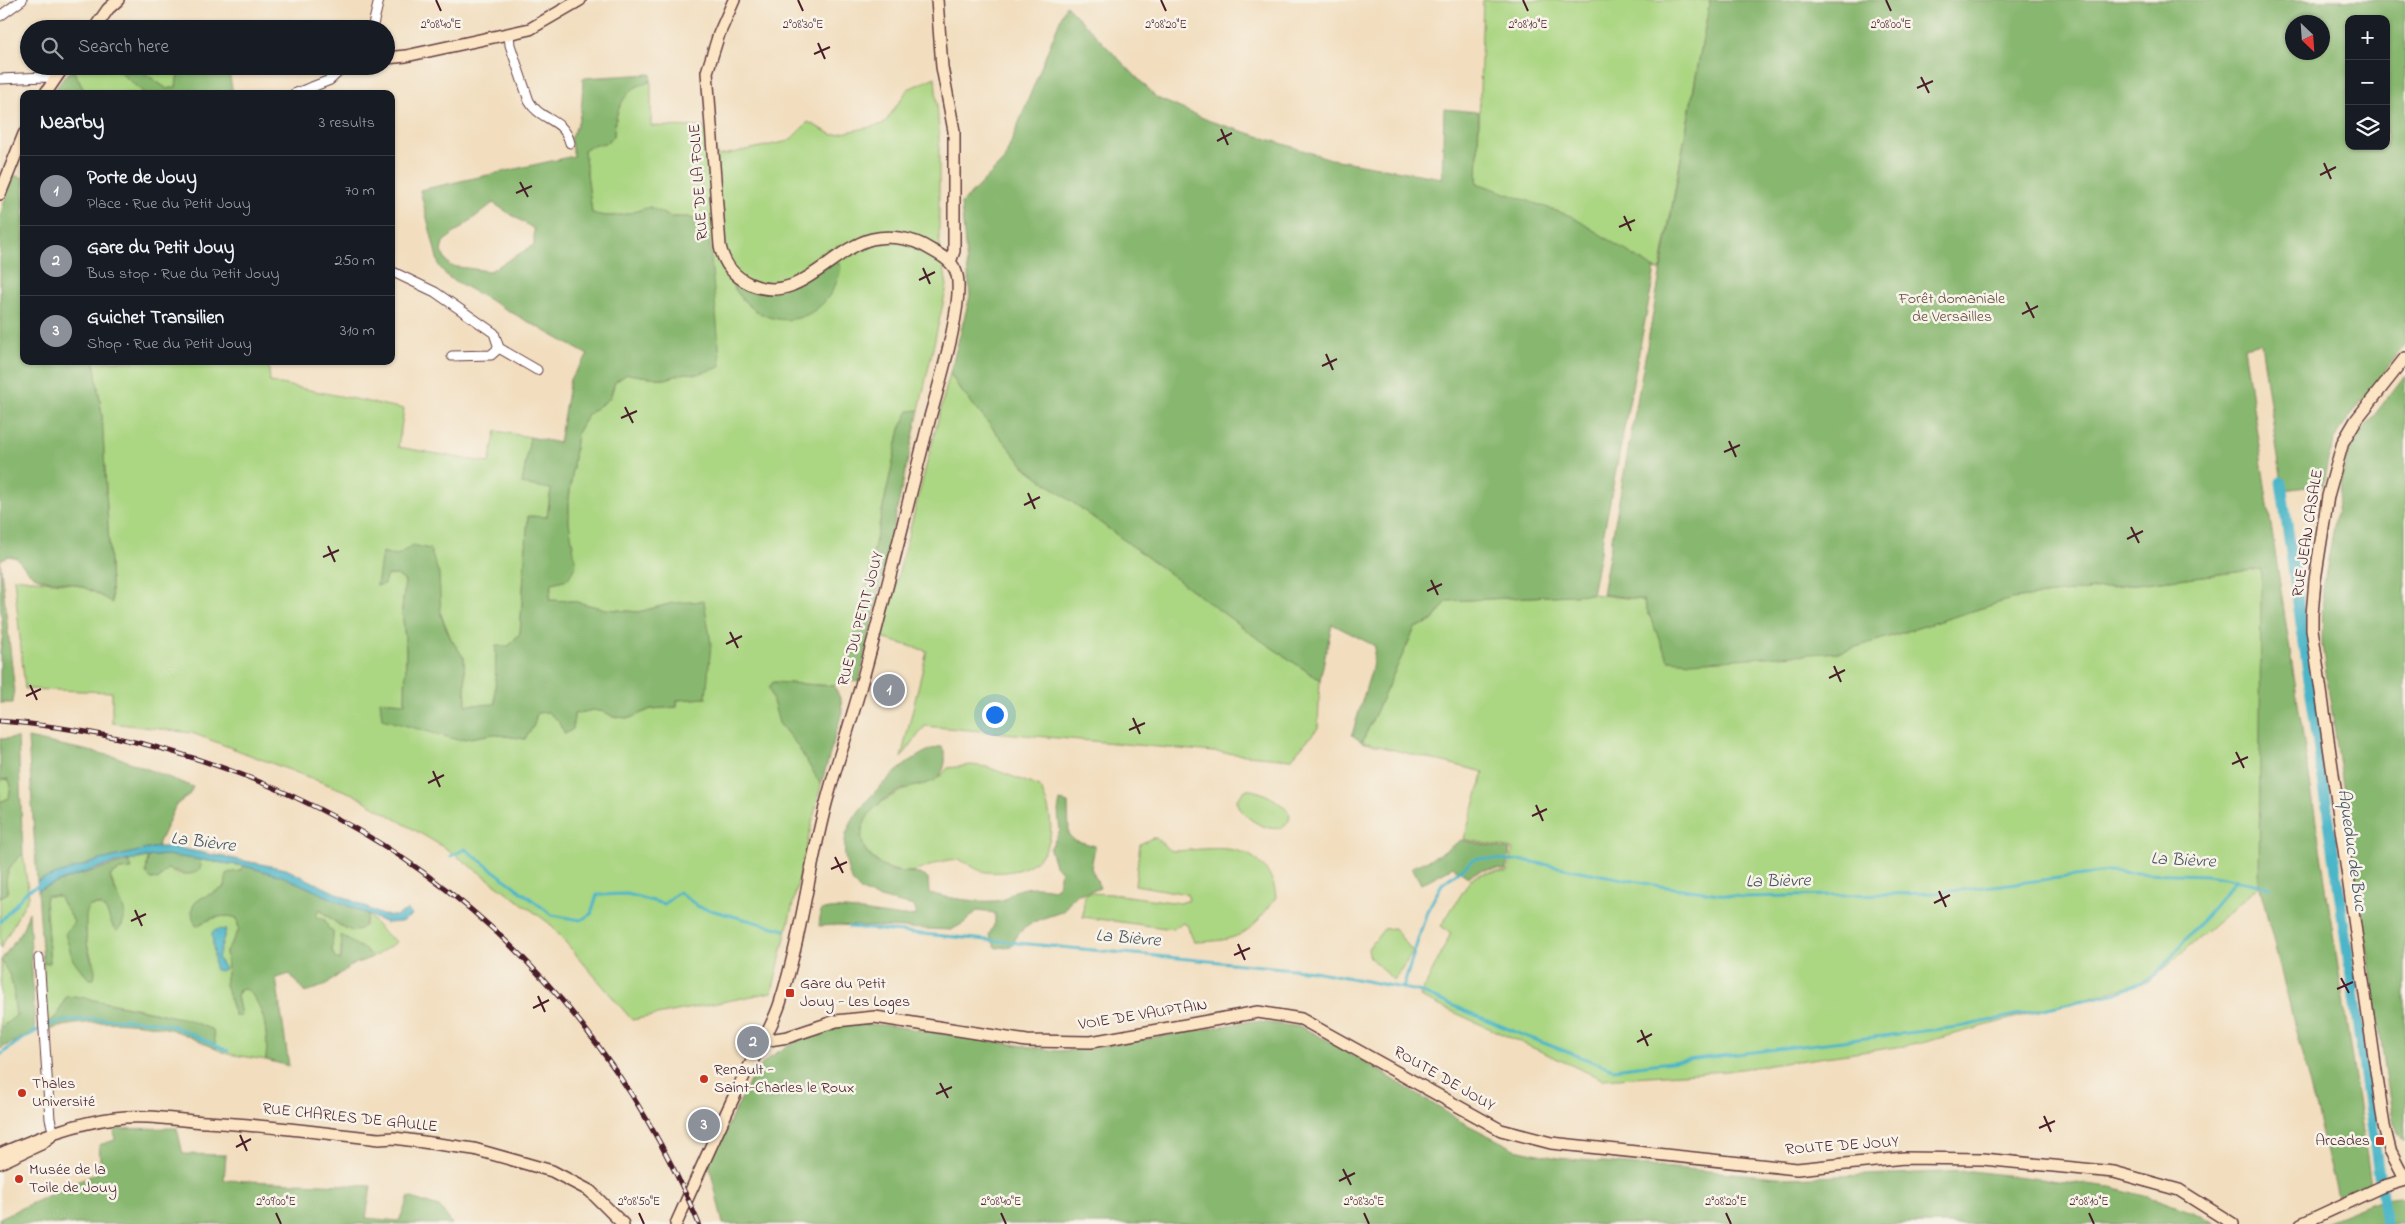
<!DOCTYPE html>
<html lang="en">
<head>
<meta charset="utf-8">
<style>
  :root { --surface:#171b24; --page:#242831; --text:#f1f3f6; --muted:#9ea1a6; --line:#363941; --accent:#8c9099 }
  body { margin:0; font-family:"Indie Flower",sans-serif; background:var(--page); color:var(--text) }
  .controls { position:absolute; right:15px; top:15px; display:grid; overflow:hidden; border-radius:10px; box-shadow:0 1px 4px #0004 }
  .controls button { width:45px; height:45px; display:grid; place-items:center; padding:0; border:0; border-bottom:1px solid var(--line); background:var(--surface); color:var(--text); font:25px sans-serif }
  .compass { position:absolute; left:2285px; top:15px; width:45px; height:45px; border-radius:50%; background:var(--surface); box-shadow:0 1px 4px #0004; rotate:155deg }
  .you { position:absolute; left:994px; top:714px; width:18px; height:18px; margin:-12px; border:4px solid #fff; border-radius:50%; background:#1a73e8; box-shadow:0 0 0 8px #1a73e833 }
  .badge { display:grid; place-items:center; width:32px; height:32px; border-radius:50%; background:var(--accent); color:#fff; font-size:16px; font-weight:700 }
  .pin { position:absolute; translate:-50% -50%; border:2px solid #fff; box-shadow:0 1px 5px #0006 }
  .list { margin:0; padding:0; list-style:none }
  h2 { display:flex; justify-content:space-between; align-items:center; height:65px; margin:0; padding:0 20px; font-size:21px }
  h2 small { font-size:16px; font-weight:400; color:var(--muted) }
  .list li { display:grid; grid-template-columns:32px 1fr auto; gap:15px; align-items:center; box-sizing:border-box; height:70px; padding:0 20px; border-top:1px solid var(--line) }
  .list b { display:block; font-size:19px; white-space:nowrap }
  .list p { margin:0; font-size:16px; white-space:nowrap; color:var(--muted) }
  .list em { font-size:16px; font-style:normal; color:var(--muted) }
  .icon { flex:none; width:28px; height:28px; fill:none; stroke:currentColor; stroke-width:2; stroke-linecap:round; stroke-linejoin:round }
  .map { position:relative; flex:none; width:2405px; height:1224px; overflow:hidden }
  .search { position:absolute; background:var(--surface); box-shadow:0 1px 4px #0004; left:20px; top:20px; width:375px; height:55px; display:flex; align-items:center; gap:12px; box-sizing:border-box; padding:0 18px; border-radius:28px; color:var(--muted); font-size:19px }
  .panel { position:absolute; background:var(--surface); box-shadow:0 1px 4px #0004; left:20px; top:90px; width:375px; height:275px; border-radius:10px }
  .map>svg:first-child { display:block }
  .green { fill:#abd682; stroke:#7a7a56 }
  .forest { fill:#88b770; stroke:#696b4e; fill-rule:evenodd }
  .water { fill:#4bb6c8; stroke:#4a6a7a }
  .lines { fill:none; stroke-linecap:round; stroke-linejoin:round }
  .stream { stroke:#4bb6c8; stroke-width:3 }
  .canal { stroke:#4bb6c8; stroke-width:11 }
  .street-casing { stroke:#633c41; stroke-width:11 }
  .secondary-casing { stroke:#633c41; stroke-width:14 }
  .street { stroke:#fff; stroke-width:9 }
  .secondary { stroke:#fce5c4; stroke-width:11 }
  .rail-casing { stroke:#4a1f2b; stroke-width:5 }
  .rail { stroke:#f7f3e8; stroke-width:3; stroke-dasharray:9; stroke-linecap:butt }
  .ticks { fill:none; stroke:#4a1f2b; stroke-width:2 }
  .poi-dot { fill:#c8321e; stroke:#f7f3e8; stroke-width:2 }
  .labels { text-anchor:middle; dominant-baseline:central; stroke-width:5; stroke-linejoin:round; paint-order:stroke }
  .street-label { font-size:16px; fill:#4a1f2b; stroke:#f7f3e8 }
  .park-label { font-size:16px; fill:#624d41; stroke:#f7f3e8 }
  .poi-label { font-size:16px; fill:#4a1f2b; stroke:#f7f3e8; text-anchor:start }
  .water-label { font-size:18px; font-style:italic; fill:#4a5462; stroke:#f7f3e8 }
  .ticks-label { font-size:12px; text-anchor:middle; fill:#4a1f2b; stroke:#f7f3e8; stroke-width:5; stroke-linejoin:round; paint-order:stroke }
</style>
</head>
<body>
<div class="map">
<svg width="2405" height="1224" viewBox="0 0 2405 1224">
  <rect width="100%" height="100%" fill="#f7f3e8"/>
  <filter id="ink" filterUnits="userSpaceOnUse"><feTurbulence type="fractalNoise" baseFrequency=".02" numOctaves="2"/><feDisplacementMap in="SourceGraphic" scale="10" xChannelSelector="R" yChannelSelector="G"/><feConvolveMatrix kernelMatrix="1 2 1 2 8 2 1 2 1" color-interpolation-filters="sRGB"/></filter>
  <filter id="wash" filterUnits="userSpaceOnUse"><feTurbulence type="fractalNoise" baseFrequency=".0096" numOctaves="4" result="noise"/><feDisplacementMap in="SourceGraphic" scale="20" xChannelSelector="R" yChannelSelector="G"/><feGaussianBlur stdDeviation="1.12" result="paint"/><feColorMatrix in="noise" values="0 0 0 0 0 0 0 0 0 0 0 0 0 0 0 0 0 1.4 0 .05"/><feComposite in="paint" operator="in"/></filter>
  <g filter="url(#wash)">
    <rect width="100%" height="100%" fill="#f2debf"/>
    <g class="green">
      <path d="M1483 0H1710L1660 271 1477 183Z"/>
      <path d="M78 66H113L145 94H86L73 70Z"/>
      <path d="M135 66H179L176 87 167 89Z"/>
      <path d="M935 77 939 132V238L947 286 919 410 909 411 900 429 846 678 834 686 773 682 779 723 797 745 821 785 772 992 632 1020 549 923 447 849 353 794 192 733 112 723V692L25 689 14 578 73 584 91 590 112 602 102 415 94 361H268L270 382 404 409 398 447 489 463 496 431 530 437 522 484 551 488 547 517 528 516 520 633 509 646H496L495 705H466L464 658 451 639 413 545 396 556 382 552 387 576 397 575 405 581 402 610 406 650 405 703 433 732 458 740 493 734 525 739 534 725 537 713 548 711 559 722 573 729 574 714 593 710 605 712 613 717 630 718 651 709 677 707V700L706 698 673 603 638 612 606 609 572 601 549 600 552 583 568 579 569 499 577 433 588 414 610 398 615 382 627 374 665 379 686 373 698 374 712 293 708 226 689 217H670L650 207C630 213 612 220 592 213L584 150C595 141 602 149 614 136 614 120 620 94 636 87 641 84 646 83 651 81V126L704 127 718 156 789 141 808 122 833 135 884 124 908 89Z"/>
      <path d="M950 373 959 388 1026 468 1253 635 1320 680 1318 728 1291 759 925 726 901 758 927 651 882 638Z"/>
      <path d="M2262 569 2260 885 2150 981 1918 1044 1727 1071 1602 1079 1420 997 1451 933 1441 926 1471 879C1482 871 1495 872 1508 872L1513 849 1464 839 1484 772 1362 742 1415 628 1432 621 1447 601 1592 594 1643 600 1668 659 1840 652 2011 599Z"/>
      <path d="M971 765 987 767 1040 787C1065 838 1046 877 986 872 976 871 968 862 958 860 940 857 925 872 907 872 885 873 848 847 864 821 877 800 900 791 923 783 928 781 936 779 940 776 943 774 945 770 948 768Z"/>
      <path d="M8 779 11 785 9 798 0 802V780Z"/>
      <path d="M1245 790C1258 788 1285 803 1290 815 1288 844 1238 821 1237 799Z"/>
      <path d="M1152 838H1156L1169 850 1174 851C1205 850 1244 840 1265 869 1272 878 1275 886 1276 897 1249 935 1240 941 1194 942L1187 925 1183 923 1173 929 1083 917 1084 898 1087 893 1112 894 1180 903 1189 900 1187 894 1135 885 1140 844Z"/>
      <path d="M23 854 29 896 0 949V897L8 893C3 875 9 865 23 854Z"/>
      <path d="M148 857 146 872 158 880 167 869 183 875 200 867V860L244 866 226 883 225 887 201 899 196 926C210 919 222 913 237 918L239 930 226 952 228 967 225 985 235 1016H241L237 996 239 990 246 989C266 1006 268 1035 266 1060L228 1054 216 1049 213 1030C165 1011 116 1004 66 997L56 1017 47 1023 43 963 50 962 45 900 47 896H60C63 906 70 912 74 922L70 929 73 960 89 979 93 963 87 944 85 914 88 907C104 900 109 914 113 927L122 926 124 911 110 876 120 870 131 869 129 861Z"/>
      <path d="M318 909 340 926H365L368 915 384 933 397 942 373 957C363 946 357 948 348 940L341 946 340 960 335 958 332 951 333 932 316 917Z"/>
      <path d="M1394 928 1413 952 1394 980 1370 958 1368 949 1384 929Z"/>
      <path d="M1 960 9 974 13 987 16 1016 0 1028Z"/>
    </g>
    <g class="forest">
      <path d="M1710 0H2405V345L2338 432 2328 459 2323 485 2283 490 2261 343 2244 347 2371 1184 2338 1197 2259 884 2261 569 2011 599 1840 652 1692 662 1668 660 1643 600 1602 594ZM2349 19H2386V146H2349ZM2292 22H2322V52H2292Z"/>
      <path d="M1066 5 1157 98 1210 121 1331 159 1442 178 1444 109 1479 112 1477 183 1571 216 1655 269 1592 594 1447 601 1432 621 1415 628 1362 742 1352 735 1372 668 1375 646 1332 624 1320 680 1253 635 1026 468 959 388 950 373 970 296 961 204 1004 160Z"/>
      <path d="M113 66H135L167 89 176 87 179 66H228L233 94H145Z"/>
      <path d="M73 70 86 94H52L65 76Z"/>
      <path d="M651 74V81C646 84 637 85 633 89 619 101 614 118 614 136 602 149 595 141 584 150L592 213C612 220 630 213 650 207L670 217H689L708 226 721 367 698 374 686 373 665 379 627 374 615 382 610 398 588 414 577 433 569 499V522L576 565 568 579 552 583 549 600 572 601 606 609 638 612 673 603 704 601 711 643 706 698 677 700V707L651 709 630 718 613 717 605 712 593 710 574 714 573 729 565 734 559 722 548 712 537 713 534 725 525 739 493 734 458 740 382 719 380 701 405 703 406 650 402 610 405 581 397 575H387L384 584 377 586 382 552 396 556 413 545 430 549 439 574 441 616 451 639 464 658 466 705 495 704 496 646H509L520 633 528 516 547 517 551 489 522 484 530 438V437L559 443 570 379 588 355 448 277 439 266 420 190 574 156 570 138C583 120 582 100 583 78ZM493 203 534 229V245L490 271 450 266 441 252 443 242Z"/>
      <path d="M12 175 24 178V361H94L102 415 112 603C100 595 88 588 74 584 44 577 38 587 17 558L8 556 0 560 14 684 13 703H0V651L3 634 0 600V216Z"/>
      <path d="M838 262 841 268C828 328 762 339 732 284L734 278 766 292Z"/>
      <path d="M2405 375V1141L2393 1121 2322 645 2323 590 2345 463 2350 447Z"/>
      <path d="M919 410 859 682 851 681 846 678 900 429 909 411Z"/>
      <path d="M773 682 834 686 841 700 842 712 821 785 797 745 779 723 769 687Z"/>
      <path d="M18 738 23 854C9 865 3 875 8 893L0 897V802L9 798 11 785 8 779 0 780V739Z"/>
      <path d="M28 738 117 757 193 787 189 795 176 805 157 847 100 860 37 881Z"/>
      <path d="M938 747H942C949 759 944 773 934 781 924 785 912 786 901 790 866 805 842 843 884 867 899 876 911 868 928 878L929 893C946 898 985 904 1002 900 1007 899 1010 893 1015 891 1027 886 1040 886 1053 889L1058 886 1061 872 1055 865 1050 849 1060 831 1058 811 1060 801 1068 803 1069 835 1074 840 1095 846 1091 868 1100 888C1079 897 1077 887 1064 911 1040 920 1022 921 1012 946L996 948 989 935 995 923V913L977 911 964 923 951 930 835 925 819 926 821 910C853 904 885 920 917 915L914 906C901 903 869 897 859 889 852 883 849 875 847 866 844 856 844 845 846 835 855 805 909 754 938 747Z"/>
      <path d="M1461 840 1510 850 1506 870C1492 869 1480 868 1468 877L1453 867 1421 884 1412 867 1439 855Z"/>
      <path d="M167 855 200 860 201 867C191 881 179 870 167 869L158 880 151 879 146 872 148 857Z"/>
      <path d="M129 861 132 869 120 870 110 876C113 895 136 912 117 931 106 922 110 897 88 907 84 920 86 942 90 956 93 964 97 970 94 979H89L73 960 65 934 74 922C70 912 63 906 59 896H47L45 900 50 963H43L38 890 75 876Z"/>
      <path d="M244 866 282 876 368 915C359 949 335 919 319 909L316 917 325 920 328 928 333 932 332 951 335 958 340 960 342 955 341 935C352 944 364 947 373 957L352 965 324 986 305 992 290 974 276 978 289 1066 266 1060C268 1035 266 1006 246 989L239 990 237 996 241 1016H235L225 985 228 967 226 952 239 930 237 918C222 913 209 919 196 926 183 897 205 899 225 887L227 873 240 871Z"/>
      <path d="M29 912 35 1031 0 1049V1028L16 1016 13 987 9 974 1 960 22 931Z"/>
      <path d="M75 996 186 1019 213 1030 216 1049C202 1043 188 1035 173 1030 144 1021 76 1018 47 1031V1023L56 1017 66 997Z"/>
      <path d="M1252 1021 1301 1027 1341 1047 1462 1122 1515 1149 1557 1158 1789 1178 1971 1171 2111 1187 2159 1200 2195 1213 2215 1224H723L709 1163 754 1073 770 1057 799 1039 826 1029 850 1024 886 1025 1057 1051 1086 1049Z"/>
      <path d="M177 1128 183 1154 226 1155 224 1180 371 1186 366 1218 399 1221 409 1197 441 1208 452 1224H0V1218L101 1171 99 1145 115 1140 114 1129Z"/>
      <path d="M2400 1197 2405 1200V1224H2321L2383 1199Z"/>
    </g>
    <g class="water">
      <path d="M157 847H173L286 869 382 915 396 916 408 910 412 915 401 922 386 923 282 876 244 866 167 855C124 857 77 874 38 890L37 881 100 860Z"/>
      <path d="M219 929 226 930 218 958 225 969 220 971 215 970 212 932Z"/>
    </g>
    <g class="lines">
      <g class="stream">
        <path d="M451 856 465 849 552 915 581 920 591 914 597 895 627 894 664 904 679 892 699 907 785 930"/>
        <path d="M0 922 27 891 41 884"/>
        <path d="M849 927 1314 971 1418 991 1525 1036 1613 1069 1965 1026 2117 993 2155 976 2237 879"/>
        <path d="M1403 988 1427 911 1442 884 1476 858 1527 861 1660 886 1742 897 1935 893 2108 872 2208 875 2270 887"/>
        <path d="M0 1055C15 1043 32 1032 49 1025 73 1016 148 1018 172 1026 191 1033 209 1043 228 1051"/>
      </g>
      <path class="canal" d="M2281 482 2386 1224"/>
    </g>
  </g>
  <g filter="url(#ink)">
    <g class="lines">
      <defs>
        <g id="street">
          <path d="M0 16 22 0"/>
          <path d="M372 29 379 0"/>
          <path d="M509 34 510 45 529 101C540 121 564 118 570 143"/>
          <path d="M0 79 45 77 53 79"/>
          <path d="M294 94 330 80 345 66"/>
          <path d="M391 271 435 292 494 333 499 348"/>
          <path d="M452 356 491 355 499 348 537 370"/>
          <path d="M39 958 50 1119 54 1134"/>
        </g>
        <g id="secondary">
          <path d="M937 0 942 67 954 131V251L950 262"/>
          <path d="M94 29 108 9 118 0"/>
          <path d="M189 29H198"/>
          <path d="M386 58 406 56 530 29 580 0"/>
          <path d="M45 94 64 66"/>
          <path d="M0 194 24 134"/>
          <path d="M2405 358 2356 420 2343 442 2328 496 2315 580 2312 615V629L2384 1126 2390 1150 2405 1179"/>
          <path d="M764 1038 769 1040 788 1037 836 1021 875 1017 1027 1041 1091 1042 1258 1012 1301 1019 1501 1130 1551 1143 1797 1169 1904 1158 1983 1159 2114 1172 2179 1190 2233 1224"/>
          <path d="M0 1154C37 1138 75 1123 115 1118 145 1114 176 1120 206 1122 264 1125 321 1133 379 1139L394 1138 474 1149 552 1171 590 1191 623 1224"/>
          <path d="M0 1163 41 1144 51 1136"/>
          <path d="M676 1224C697 1177 718 1130 740 1084 753 1057 771 1031 780 1003 802 935 809 864 828 796 838 759 851 722 861 685 886 596 907 506 930 417 938 388 966 297 956 272 952 260 938 254 928 248 912 238 890 235 872 239 829 250 799 306 750 284 733 276 724 264 720 246L707 72 719 34 734 0"/>
          <path d="M2301 1224 2381 1187 2405 1180"/>
        </g>
      </defs>
      <use href="#street" class="street-casing"/>
      <use href="#secondary" class="secondary-casing"/>
      <use href="#street" class="street"/>
      <use href="#secondary" class="secondary"/>
      <defs>
        <path id="rail" d="M0 721C318 746 575 930 699 1224"/>
      </defs>
      <use href="#rail" class="rail-casing"/>
      <use href="#rail" class="rail"/>
    </g>
  </g>
  <path class="ticks" d="M436 0 441 11M798 0 803 11M1161 0 1166 11M1523 0 1528 11M1886 0 1891 11M818 43 825 59M814 54 830 47M1921 77 1929 93M1917 88 1933 81M1221 129 1228 145M1217 141 1232 133M2324 163 2331 179M2320 175 2336 167M520 182 528 197M516 193 532 186M1624 216 1631 231M1619 227 1635 220M923 268 930 284M919 280 935 272M2026 302 2034 318M2022 314 2038 306M1326 354 1333 370M1322 366 1337 359M625 407 633 423M621 418 637 411M1729 441 1736 457M1724 452 1740 445M1028 493 1035 509M1024 505 1040 497M2131 527 2139 543M2127 539 2143 531M328 546 335 562M323 557 339 550M1431 580 1438 595M1427 591 1442 584M730 632 738 648M726 644 742 636M1834 666 1841 682M1829 678 1845 670M30 685 37 700M26 696 41 689M1133 718 1140 734M1129 730 1145 723M2236 752 2244 768M2232 764 2248 757M433 771 440 787M428 783 444 775M1536 805 1543 821M1532 816 1547 809M835 857 843 873M831 869 847 862M1939 891 1946 907M1934 903 1950 895M135 910 142 926M131 921 146 914M1238 944 1245 960M1234 955 1250 948M2341 978 2349 993M2337 989 2353 982M538 996 545 1012M533 1008 549 1000M1641 1030 1648 1046M1637 1042 1652 1034M940 1083 948 1098M936 1094 952 1087M2044 1116 2051 1132M2039 1128 2055 1121M240 1135 247 1151M236 1147 251 1139M1343 1169 1351 1185M1339 1181 1355 1173M276 1213 281 1224M639 1213 644 1224M1001 1213 1006 1224M1364 1213 1369 1224M1726 1213 1731 1224M2089 1213 2094 1224"/>
  <g class="poi-dot">
    <rect x="785" y="988" width="10" height="10" rx="2.5"/>
    <circle cx="704" cy="1079" r="5"/>
    <circle cx="22" cy="1093" r="5"/>
    <rect x="2375" y="1136" width="10" height="10" rx="2.5"/>
    <circle cx="19" cy="1179" r="5"/>
  </g>
  <g class="labels">
    <g class="street-label">
      <text transform="translate(699 182) rotate(-94)">RUE DE LA FOLIE</text>
      <text transform="translate(2308 533) rotate(-81)">RUE JEAN CASALE</text>
      <text transform="translate(861 619) rotate(-75)">RUE DU PETIT JOUY</text>
      <text transform="translate(1143 1015) rotate(-9)">VOIE DE VAUPTAIN</text>
      <text transform="translate(1444 1079) rotate(30)">ROUTE DE JOUY</text>
      <text transform="translate(350 1118) rotate(6)">RUE CHARLES DE GAULLE</text>
      <text transform="translate(1842 1146) rotate(-4)">ROUTE DE JOUY</text>
    </g>
    <g class="park-label">
      <text x="1952" y="299">Forêt domaniale<tspan x="1952" dy="18">de Versailles</tspan></text>
    </g>
    <g class="poi-label">
      <text x="800" y="984">Gare du Petit<tspan x="800" dy="18">Jouy - Les Loges</tspan></text>
      <text x="714" y="1070">Renault -<tspan x="714" dy="18">Saint-Charles le Roux</tspan></text>
      <text x="32" y="1084">Thales<tspan x="32" dy="18">Université</tspan></text>
      <text x="2370" y="1141" text-anchor="end">Arcades</text>
      <text x="29" y="1170">Musée de la<tspan x="29" dy="18">Toile de Jouy</tspan></text>
    </g>
    <g class="water-label">
      <text transform="translate(203 843) rotate(7)">La Bièvre</text>
      <text transform="translate(2351 850) rotate(82)">Aqueduc de Buc</text>
      <text transform="translate(2183 861) rotate(3)">La Bièvre</text>
      <text transform="translate(1778 882) rotate(-1)">La Bièvre</text>
      <text transform="translate(1128 939) rotate(5)">La Bièvre</text>
    </g>
  </g>
  <g class="ticks-label">
    <text x="441" y="28">2°08'40"E</text>
    <text x="803" y="28">2°08'30"E</text>
    <text x="1166" y="28">2°08'20"E</text>
    <text x="1528" y="28">2°08'10"E</text>
    <text x="1891" y="28">2°08'00"E</text>
    <text x="276" y="1205">2°09'00"E</text>
    <text x="639" y="1205">2°08'50"E</text>
    <text x="1001" y="1205">2°08'40"E</text>
    <text x="1364" y="1205">2°08'30"E</text>
    <text x="1726" y="1205">2°08'20"E</text>
    <text x="2089" y="1205">2°08'10"E</text>
  </g>
</svg>
<div class="controls">
<button>+</button>
<button>−</button>
<button><svg class="icon" aria-label="layers" viewBox="0 0 24 24"><path d="M12 4l9 5-9 5-9-5zM3 14l9 5 9-5"/></svg></button>
</div>
<svg class="compass" viewBox="-18 -18 36 36"><path d="M0-13l5 13h-10z" fill="#e53935"/><path d="M0 13l5-13h-10z" fill="#9ea1a6"/></svg>
<div class="you"></div>
<div class="pin badge" style="left:889px;top:690px">1</div>
<div class="pin badge" style="left:753px;top:1042px">2</div>
<div class="pin badge" style="left:704px;top:1125px">3</div>
<div class="search"><svg class="icon" aria-label="search" viewBox="0 0 24 24"><circle cx="10" cy="10" r="6"/><path d="M15 15l6 6"/></svg>Search here</div>
<section class="panel">
<h2>Nearby<small>3 results</small></h2>
<ul class="list">
<li><span class="badge">1</span><div><b>Porte de Jouy</b><p>Place · Rue du Petit Jouy</p></div><em>70 m</em></li>
<li><span class="badge">2</span><div><b>Gare du Petit Jouy</b><p>Bus stop · Rue du Petit Jouy</p></div><em>250 m</em></li>
<li><span class="badge">3</span><div><b>Guichet Transilien</b><p>Shop · Rue du Petit Jouy</p></div><em>310 m</em></li>
</ul>
</section>
</div>
</body>
</html>
